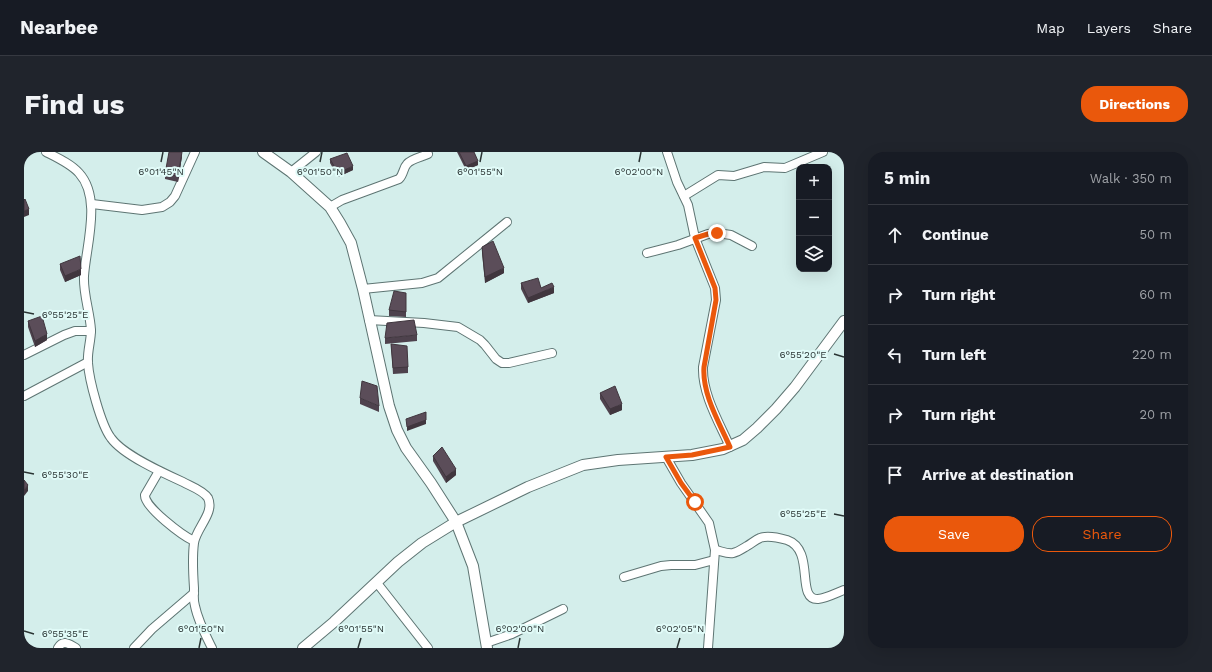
<!DOCTYPE html>
<html lang="en">
<head>
<meta charset="utf-8">
<style>
  :root { --surface:#171b24; --page:#20242c; --text:#f1f3f6; --muted:#9ea1a6; --line:#363941; --accent:#ea580c }
  body { margin:0; font-family:"Work Sans",sans-serif; background:var(--page); color:var(--text) }
  .controls { position:absolute; right:12px; top:12px; display:grid; overflow:hidden; border-radius:8px; box-shadow:0 4px 16px #0002 }
  .controls button { width:36px; height:36px; display:grid; place-items:center; padding:0; border:0; border-bottom:1px solid var(--line); background:var(--surface); color:var(--text); font:20px sans-serif }
  .stop { position:absolute; width:12px; height:12px; margin:-9px; border:3px solid #ea580c; border-radius:50%; background:#fff }
  .stop.end { background:#ea580c; border-color:#fff; box-shadow:0 1px 4px #0008 }
  .list { margin:0; padding:0; list-style:none }
  h2 { display:flex; justify-content:space-between; align-items:center; height:52px; margin:0; padding:0 16px; font-size:17px }
  h2 small { font-size:13px; font-weight:400; color:var(--muted) }
  .list li { display:grid; grid-template-columns:26px 1fr auto; gap:12px; align-items:center; box-sizing:border-box; height:60px; padding:0 16px; border-top:1px solid var(--line) }
  .list b { display:block; font-size:15px; white-space:nowrap }
  .list em { font-size:13px; font-style:normal; color:var(--muted) }
  .actions { display:flex; gap:8px; padding:12px 16px }
  .actions a { flex:1; padding:9px 0; border:1px solid var(--accent); border-radius:16px; text-align:center; font-size:14px; color:var(--accent) }
  .actions .main { background:var(--accent); color:#fff }
  .icon { flex:none; width:22px; height:22px; fill:none; stroke:currentColor; stroke-width:2; stroke-linecap:round; stroke-linejoin:round }
  .map { position:relative; flex:none; width:820px; height:496px; overflow:hidden; border-radius:16px }
  header { display:flex; align-items:center; gap:24px; box-sizing:border-box; height:56px; padding:0 20px; background:var(--surface); border-bottom:1px solid var(--line) }
  header strong { font-size:19px }
  nav { display:flex; gap:22px; margin-inline-start:auto; font-size:14px }
  .intro { display:flex; align-items:center; justify-content:space-between; box-sizing:border-box; height:96px; padding:0 24px }
  h1 { margin:0; font-size:28px }
  .button { padding:10px 18px; border-radius:16px; background:var(--accent); color:#fff; font-size:14px; font-weight:700 }
  main { display:flex; gap:24px; padding:0 24px }
  aside { flex:1; background:var(--surface); border-radius:16px; box-shadow:0 4px 16px #0002 }
  .map>svg:first-child { display:block }
  .lines { fill:none; stroke-linecap:round; stroke-linejoin:round }
  .minor-casing { stroke:#5e7573; stroke-width:10 }
  .tertiary-casing { stroke:#5e7573; stroke-width:12 }
  .minor { stroke:#fff; stroke-width:8 }
  .tertiary { stroke:#fff; stroke-width:10 }
  .wall { fill:#4e424d }
  .shaded-wall { fill:#40363e }
  .building { fill:#5b4d59; stroke:#40363e }
  .route { stroke:#ea580c; stroke-width:5 }
  .ticks { fill:none; stroke:#2a3433; stroke-width:1.5 }
  .ticks-label { font-size:10px; text-anchor:middle; fill:#2a3433; stroke:#e1fbf8; stroke-width:4; stroke-linejoin:round; paint-order:stroke }
</style>
</head>
<body>
<header>
<strong>Nearbee</strong>
<nav><a>Map</a><a>Layers</a><a>Share</a></nav>
</header>
<div class="intro"><h1>Find us</h1><a class="button">Directions</a></div>
<main>
<div class="map">
<svg width="820" height="496" viewBox="0 0 820 496">
  <rect width="100%" height="100%" fill="#d4eeeb"/>
  <g class="lines">
    <defs>
      <g id="minor">
        <path d="M22 0C34 6 47 12 55 21 78 46 62 94 60 124 59 142 66 160 67 178 67 189 63 200 64 211 65 228 77 273 87 286 99 303 139 321 159 330 166 334 179 338 184 346 191 361 172 376 170 391 168 406 169 421 170 436 170 442 169 448 171 454 174 469 181 482 188 496"/>
        <path d="M643 0 653 30 664 53 671 86 691 136 692 148 679 215C678 242 695 270 706 295"/>
        <path d="M267 20 292 0"/>
        <path d="M660 44 694 23 710 24 740 15 761 16 799 0"/>
        <path d="M68 52 118 58 138 55 146 50 151 44 171 0"/>
        <path d="M306 55 318 48 375 27C380 22 379 16 383 12 387 7 398 5 404 2"/>
        <path d="M623 101 654 93 684 82 693 81 707 83 728 94"/>
        <path d="M339 137 398 131 414 126 483 70"/>
        <path d="M345 168 400 171 434 175 456 188 461 193 472 207 478 211H485L528 201"/>
        <path d="M0 203 40 183 51 179H67"/>
        <path d="M0 244 64 210"/>
        <path d="M642 305 657 331 685 371 691 398 684 496"/>
        <path d="M135 319 121 343C120 355 159 384 170 389"/>
        <path d="M691 398C697 399 703 402 709 401 714 400 718 397 723 394 727 392 731 388 736 386 743 383 756 386 763 388 792 398 771 448 794 447 803 446 812 441 820 438"/>
        <path d="M600 425 637 414 647 413H671L690 408"/>
        <path d="M353 431 404 496"/>
        <path d="M462 491 488 482 539 457"/>
        <path d="M34 496C39 487 45 492 52 496"/>
        <path d="M110 496 128 477 170 441"/>
      </g>
      <g id="tertiary">
        <path d="M239 0 267 20 306 55 316 71 327 91 339 137 365 254 373 278 382 296 407 331 432 370 449 414 463 496"/>
        <path d="M279 496 310 470 374 410 398 391 432 370 504 335 559 313 594 308 668 303 699 297 719 288 733 276 752 257 771 235 820 169"/>
      </g>
    </defs>
    <use href="#minor" class="minor-casing"/>
    <use href="#tertiary" class="tertiary-casing"/>
    <use href="#minor" class="minor"/>
    <use href="#tertiary" class="tertiary"/>
  </g>
  <g class="wall">
    <path d="M433 0H450L454 13 442 18Z"/>
    <path d="M158 4 154 30 141 27V22Z"/>
    <path d="M306 7 329 18 314 25 306 11Z"/>
    <path d="M458 95 480 121 461 131 458 101Z"/>
    <path d="M36 112 57 123 41 130 36 118Z"/>
    <path d="M497 131 517 136 530 141 504 151 497 137Z"/>
    <path d="M382 147V165L365 164V158Z"/>
    <path d="M4 169 23 188 11 195 4 175Z"/>
    <path d="M393 183V189L361 192V186Z"/>
    <path d="M367 192 384 215V221L369 222Z"/>
    <path d="M576 241 598 258 586 263 576 247Z"/>
    <path d="M336 246 355 254V260L336 252Z"/>
    <path d="M409 304 432 323 422 331 409 309Z"/>
  </g>
  <g class="shaded-wall">
    <path d="M158 0V4L154 30V24Z"/>
    <path d="M454 9V13L442 18V14Z"/>
    <path d="M329 14V18L314 25V21Z"/>
    <path d="M5 57V63L0 65V59Z"/>
    <path d="M480 116V121L461 131V125Z"/>
    <path d="M57 117V123L41 130V124Z"/>
    <path d="M530 135V141L504 151V146Z"/>
    <path d="M23 182V188L11 195V189Z"/>
    <path d="M598 252V258L586 263V257Z"/>
    <path d="M402 260V272L383 279V275Z"/>
    <path d="M432 317V323L422 331V325Z"/>
    <path d="M4 333V339L0 344V338Z"/>
  </g>
  <g class="building">
    <path d="M145 0H158L154 24 141 22Z"/>
    <path d="M435 0H450L454 9 442 14Z"/>
    <path d="M323 1 329 14 314 21 306 7Z"/>
    <path d="M1 47 5 57 0 59V48Z"/>
    <path d="M469 89 480 116 461 125 458 95Z"/>
    <path d="M56 104 57 117 41 124 36 112Z"/>
    <path d="M514 126 517 136 528 131 530 135 504 146 497 131Z"/>
    <path d="M370 139 382 141V160L365 158Z"/>
    <path d="M18 164 23 182 11 189 4 169Z"/>
    <path d="M390 168 393 183 361 186 363 171Z"/>
    <path d="M367 192 383 194 384 215 369 216Z"/>
    <path d="M338 229 353 234 355 254 336 246Z"/>
    <path d="M591 234 598 252 586 257 576 241Z"/>
    <path d="M402 260V268L383 275 382 267Z"/>
    <path d="M418 295 432 317 422 325 409 304Z"/>
    <path d="M0 328 4 333 0 338Z"/>
  </g>
  <g class="lines">
    <path class="route" d="M671 350 657 331 642 305 668 303 706 295C695 270 678 242 680 215L692 148 691 136 671 86 684 82 693 81"/>
  </g>
  <path class="ticks" d="M137 10 139 0M296 10 298 0M456 10 458 0M615 10 617 0M0 160 10 162M810 202 820 205M0 320 10 322M810 362 820 364M0 479 10 482M175 496 177 486M334 496 337 486M494 496 496 486M653 496 656 486"/>
  <g class="ticks-label">
    <text x="137" y="23">6°01'45"N</text>
    <text x="296" y="23">6°01'50"N</text>
    <text x="456" y="23">6°01'55"N</text>
    <text x="615" y="23">6°02'00"N</text>
    <text x="41" y="166">6°55'25"E</text>
    <text x="779" y="206">6°55'20"E</text>
    <text x="41" y="326">6°55'30"E</text>
    <text x="779" y="365">6°55'25"E</text>
    <text x="177" y="480">6°01'50"N</text>
    <text x="337" y="480">6°01'55"N</text>
    <text x="496" y="480">6°02'00"N</text>
    <text x="656" y="480">6°02'05"N</text>
    <text x="41" y="485">6°55'35"E</text>
  </g>
</svg>
<div class="controls">
<button>+</button>
<button>−</button>
<button><svg class="icon" aria-label="layers" viewBox="0 0 24 24"><path d="M12 4l9 5-9 5-9-5zM3 14l9 5 9-5"/></svg></button>
</div>
<div class="stop" style="left:671px;top:350px"></div>
<div class="stop end" style="left:693px;top:81px"></div>
</div>
<aside>
<h2>5 min<small>Walk · 350 m</small></h2>
<ul class="list">
<li><svg class="icon" aria-label="ahead" viewBox="0 0 24 24"><path d="M12 20V5M6 11l6-6 6 6"/></svg><div><b>Continue</b></div><em>50 m</em></li>
<li><svg class="icon" aria-label="right" viewBox="0 0 24 24"><path d="M7 20v-9h11M14 6l5 5-5 5"/></svg><div><b>Turn right</b></div><em>60 m</em></li>
<li><svg class="icon" aria-label="left" viewBox="0 0 24 24"><path d="M17 20v-9H6M10 6l-5 5 5 5"/></svg><div><b>Turn left</b></div><em>220 m</em></li>
<li><svg class="icon" aria-label="right" viewBox="0 0 24 24"><path d="M7 20v-9h11M14 6l5 5-5 5"/></svg><div><b>Turn right</b></div><em>20 m</em></li>
<li><svg class="icon" aria-label="arrive" viewBox="0 0 24 24"><path d="M6 21V4h12l-3 4 3 4H6"/></svg><div><b>Arrive at destination</b></div></li>
</ul>
<div class="actions"><a class="main">Save</a><a>Share</a></div>
</aside>
</main>
</body>
</html>
